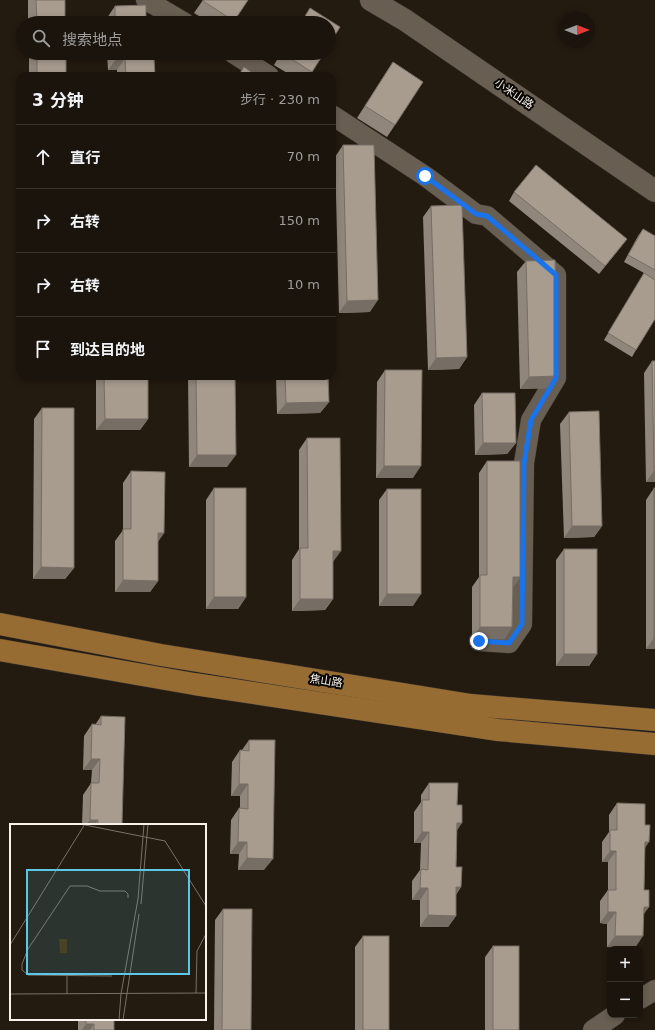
<!DOCTYPE html>
<html lang="zh">
<head>
<meta charset="utf-8">
<style>
  :root { --surface:#1a140c; --page:#27211a; --text:#f1f3f6; --muted:#9f9e9d; --line:#38332d }
  body { margin:0; font-family:"DejaVu Sans","Noto Sans SC",sans-serif; background:var(--page); color:var(--text) }
  .controls { position:absolute; right:12px; bottom:12px; display:grid; overflow:hidden; border-radius:8px; box-shadow:0 2px 6px #0003 }
  .controls button { width:36px; height:36px; display:grid; place-items:center; padding:0; border:0; border-bottom:1px solid var(--line); background:var(--surface); color:var(--text); font:20px sans-serif }
  .compass { position:absolute; left:559px; top:12px; width:36px; height:36px; border-radius:50%; background:var(--surface); box-shadow:0 2px 6px #0003; rotate:90deg }
  .stop { position:absolute; width:12px; height:12px; margin:-9px; border:3px solid #1a73e8; border-radius:50%; background:#fff }
  .stop.end { background:#1a73e8; border-color:#fff; box-shadow:0 1px 4px #0008 }
  .list { margin:0; padding:0; list-style:none }
  h2 { display:flex; justify-content:space-between; align-items:center; height:52px; margin:0; padding:0 16px; font-size:17px }
  h2 small { font-size:13px; font-weight:400; color:var(--muted) }
  .list li { display:grid; grid-template-columns:26px 1fr auto; gap:12px; align-items:center; box-sizing:border-box; height:64px; padding:0 16px; border-top:1px solid var(--line) }
  .list b { display:block; font-size:15px; white-space:nowrap }
  .list em { font-size:13px; font-style:normal; color:var(--muted) }
  .icon { flex:none; width:22px; height:22px; fill:none; stroke:currentColor; stroke-width:2; stroke-linecap:round; stroke-linejoin:round }
  .map { position:relative; flex:none; width:655px; height:1030px; overflow:hidden }
  .search { position:absolute; background:var(--surface); box-shadow:0 2px 6px #0003; left:16px; top:16px; width:320px; height:44px; display:flex; align-items:center; gap:10px; box-sizing:border-box; padding:0 14px; border-radius:22px; color:var(--muted); font-size:15px }
  .panel { position:absolute; background:var(--surface); box-shadow:0 2px 6px #0003; left:16px; top:72px; width:320px; height:308px; border-radius:12px }
  .map>svg:first-child { display:block }
  .lines { fill:none; stroke-linecap:round; stroke-linejoin:round }
  .minor-casing { stroke:#3b3430; stroke-width:21 }
  .tertiary-casing { stroke:#3b3430; stroke-width:23 }
  .primary-casing { stroke:#3b3430; stroke-width:23 }
  .minor { stroke:#695e52; stroke-width:20 }
  .tertiary { stroke:#695e52; stroke-width:22 }
  .primary { stroke:#966c32; stroke-width:22 }
  .wall { fill:#90867b }
  .shaded-wall { fill:#766d64 }
  .building { fill:#a89c8f; stroke:#766d64 }
  .route { stroke:#1a73e8; stroke-width:5 }
  .labels { text-anchor:middle; dominant-baseline:central; stroke-width:4; stroke-linejoin:round; paint-order:stroke }
  .street-label { font-size:11px; fill:#f9f2eb; stroke:#090603 }
  .inset-road { fill:none; stroke:#797068; stroke-width:1 }
  .view { fill:#5cc7e7; fill-opacity:0.15; stroke:#5cc7e7; stroke-width:2 }
  .inset-edge { fill:none; stroke:#f9f2eb; stroke-width:2 }
</style>
</head>
<body>
<div class="map">
<svg width="655" height="1030" viewBox="0 0 655 1030">
  <rect width="100%" height="100%" fill="#231a10"/>
  <g class="lines">
    <defs>
      <g id="minor">
        <path d="M146 0 185 23"/>
        <path d="M233 53 269 76"/>
        <path d="M332 115 425 176 476 214 487 216 556 275V378L531 420 524 463 522 624 509 643 479 641"/>
        <path d="M640 999 655 990"/>
        <path d="M593 1030 615 1015"/>
      </g>
      <path id="tertiary" d="M371 0 405 20 655 191"/>
      <g id="primary">
        <path d="M0 624 161 655 471 705 655 720"/>
        <path d="M0 650 194 684 498 730 655 744"/>
      </g>
    </defs>
    <use href="#minor" class="minor-casing"/>
    <use href="#tertiary" class="tertiary-casing"/>
    <use href="#primary" class="primary-casing"/>
    <use href="#minor" class="minor"/>
    <use href="#tertiary" class="tertiary"/>
    <use href="#primary" class="primary"/>
  </g>
  <g class="wall">
    <rect x="28" y="0" width="37" height="23"/>
    <path d="M203 0H248L233 23H210L194 13Z"/>
    <path d="M115 6 146 23H107V18Z"/>
    <rect x="29" y="53" width="37" height="23"/>
    <path d="M107 53H147V57L155 76H117V70H108Z"/>
    <path d="M281 53H324L309 76H292L274 65Z"/>
    <path d="M393 62 395 125 387 137 357 118Z"/>
    <path d="M343 145 370 312 339 313 335 157Z"/>
    <path d="M514 192 627 239 599 274 509 201Z"/>
    <path d="M431 206 467 357 459 369 428 370 423 217Z"/>
    <path d="M643 229 655 236V279L636 350 632 357 604 340 640 280 644 273 624 262 638 236Z"/>
    <path d="M526 261 558 376 550 388 520 389 517 272Z"/>
    <path d="M652 361H655V482H646L644 373Z"/>
    <path d="M385 370 413 478H376L377 382Z"/>
    <path d="M96 376H148V419L140 430H96Z"/>
    <path d="M188 376H235L227 467H189Z"/>
    <path d="M276 376H328L329 402 320 413 277 414Z"/>
    <path d="M482 393 516 443 507 454 475 455 474 405Z"/>
    <path d="M42 408 74 568 65 579H33L34 419Z"/>
    <path d="M569 412 602 526 594 537 564 538 560 424Z"/>
    <path d="M307 438 333 562V599L325 610 292 611V560L299 549V450Z"/>
    <path d="M487 461 520 577 513 587 512 627 504 639H472V587L479 577V473Z"/>
    <path d="M131 471 164 533 158 541V581L150 592H115V541L123 530V483Z"/>
    <path d="M214 488 246 597 238 609H206V500Z"/>
    <path d="M654 488 655 649H646V500Z"/>
    <path d="M387 489 413 606H379V500Z"/>
    <path d="M564 549 597 654 589 666H556V560Z"/>
    <path d="M101 716 122 825H82L83 795 91 783 92 770H83L84 736 92 724 95 725Z"/>
    <path d="M249 740 264 870H238L239 854H230L231 820 239 808H240V796H231L232 762 240 750H242Z"/>
    <path d="M429 783 457 830 456 867 461 887 456 895V916L448 927H420V900H412V881L420 870 421 843H414V812L421 802V795Z"/>
    <path d="M617 803 645 849 644 890 649 907 643 914 635 948 607 947V924L600 923V901L608 890V862H602V842L609 832V815Z"/>
    <path d="M223 909 251 1030H214L215 920Z"/>
    <path d="M363 936 389 1030H355V947Z"/>
    <path d="M493 946 519 1030H485V957Z"/>
    <rect x="78" y="1019" width="36" height="11"/>
  </g>
  <g class="shaded-wall">
    <path d="M125 58 117 70H108L116 59Z"/>
    <path d="M627 239 621 247 599 274 605 266Z"/>
    <path d="M378 300 370 312 339 313 347 301Z"/>
    <path d="M467 357 459 369 428 370 436 358Z"/>
    <path d="M558 376 550 388 520 389 529 377Z"/>
    <path d="M329 402 320 413 277 414 286 403Z"/>
    <path d="M105 419H148L140 430H96Z"/>
    <path d="M483 443H516L507 454 475 455Z"/>
    <path d="M197 455H236L227 467H189Z"/>
    <path d="M384 466H421L413 478H376Z"/>
    <path d="M654 471H655V482H646Z"/>
    <path d="M572 526H602L594 537 564 538Z"/>
    <path d="M158 533H164L156 545Z"/>
    <path d="M333 551H341L333 562Z"/>
    <path d="M41 567 74 568 65 579H33Z"/>
    <path d="M513 577H520L511 589Z"/>
    <path d="M123 580 158 581 150 592H115Z"/>
    <path d="M387 594H421L413 606H379Z"/>
    <path d="M214 597H246L238 609H206Z"/>
    <path d="M300 599H333L325 610 292 611Z"/>
    <path d="M480 627H512L504 639H472Z"/>
    <path d="M654 638H655V649H646Z"/>
    <path d="M564 654H597L589 666H556Z"/>
    <path d="M91 759H100L92 770H83Z"/>
    <path d="M239 784H248L240 796H231Z"/>
    <path d="M90 820H98L94 825H86Z"/>
    <path d="M457 823H462L454 835Z"/>
    <path d="M422 832H429L421 843H414Z"/>
    <path d="M238 842H247L239 854H230Z"/>
    <path d="M645 842H649L641 854Z"/>
    <path d="M610 851H616L608 862H602Z"/>
    <path d="M247 858 273 859 264 870H238Z"/>
    <path d="M456 887H461L453 898Z"/>
    <path d="M420 888H428L420 900H412Z"/>
    <path d="M644 907H649L641 918Z"/>
    <path d="M608 912H616L607 924 600 923Z"/>
    <path d="M428 915 456 916 448 927H420Z"/>
    <path d="M615 936H643L635 948 607 947Z"/>
    <path d="M86 1024H94L90 1030H82Z"/>
  </g>
  <g class="building">
    <path d="M36 0H65V23H37Z"/>
    <path d="M203 0H248L234 21 203 1Z"/>
    <path d="M146 5V23H115V6Z"/>
    <path d="M310 8 340 27 329 45V23H301Z"/>
    <rect x="37" y="53" width="29" height="23"/>
    <path d="M116 53H147V57H154L155 76H126L125 58 116 59Z"/>
    <path d="M282 53H324L312 72Z"/>
    <path d="M393 62 423 82 395 125 365 106Z"/>
    <path d="M244 67 257 76H238Z"/>
    <path d="M343 145H374L378 300 347 301Z"/>
    <path d="M536 165 627 239 605 266 514 192Z"/>
    <path d="M462 205 467 357 436 358 431 206Z"/>
    <path d="M643 229 655 236V270L628 255Z"/>
    <path d="M555 260 558 376 529 377 526 261Z"/>
    <path d="M644 273 655 280V319L636 350 608 333Z"/>
    <path d="M652 361H655V471H654Z"/>
    <path d="M385 370H422L421 466H384Z"/>
    <path d="M104 376H148V419H105Z"/>
    <path d="M196 376H235L236 455H197Z"/>
    <path d="M285 376H328L329 402 286 403Z"/>
    <path d="M482 393H515L516 443H483Z"/>
    <path d="M42 408H74V568L41 567Z"/>
    <path d="M599 411 602 526H572L569 412Z"/>
    <path d="M307 438H340L341 551H333V599H300V548H308Z"/>
    <path d="M487 461H520V577H513L512 627H480V575H487Z"/>
    <path d="M131 471 165 472 164 533H158V581L123 580V529H131Z"/>
    <rect x="214" y="488" width="32" height="109"/>
    <rect x="654" y="488" width="1" height="150"/>
    <rect x="387" y="489" width="34" height="105"/>
    <rect x="564" y="549" width="33" height="105"/>
    <path d="M101 716 125 717 122 825H98V820H90L91 783H99L100 759H91L92 724 101 725Z"/>
    <path d="M249 740H275L273 859 247 858V842H238L239 808 248 809V784H239L240 750 249 751Z"/>
    <path d="M429 783H458L457 805H462V823H457L456 867H462L461 887H456V916L428 915V888H420L421 869 428 870 429 832H422V800H429Z"/>
    <path d="M617 803 645 804V825H650L649 842H645L644 890H649V907H644L643 936H615L616 912H608V890H616V851H610V830H617Z"/>
    <path d="M223 909H252L251 1030H222Z"/>
    <rect x="363" y="936" width="26" height="94"/>
    <rect x="493" y="946" width="26" height="84"/>
    <path d="M86 1019H114V1030H94V1024H86Z"/>
  </g>
  <g class="lines">
    <path class="route" d="M425 176 476 214 487 216 556 275V378L531 420 524 463 522 624 509 643 479 641"/>
  </g>
  <g class="labels">
    <g class="street-label">
      <text transform="translate(514 94) rotate(34)">小米山路</text>
      <text transform="translate(326 681) rotate(9)">焦山路</text>
    </g>
  </g>
  <g transform="translate(10 824)">
    <rect width="196" height="196" fill="#231a10"/>
    <path d="M49 115H57V129H50Z" fill="#452b06"/>
    <path class="inset-road" d="M75 1 155 17 196 82M131 80 138 0M0 121 75 0M57 152V170M102 152 18 151 12 146V140L18 125 60 62H77L90 67H115L118 70V74M186 169 187 127 196 110M0 170 196 169M109 196 111 170 128 75 134 0M113 196 129 90"/>
    <path class="view" d="M17 46H179V150H17Z"/>
    <rect width="196" height="196" class="inset-edge"/>
  </g>
</svg>
<div class="controls">
<button>+</button>
<button>−</button>
</div>
<svg class="compass" viewBox="-18 -18 36 36"><path d="M0-13l5 13h-10z" fill="#e53935"/><path d="M0 13l5-13h-10z" fill="#9f9e9d"/></svg>
<div class="stop" style="left:425px;top:176px"></div>
<div class="stop end" style="left:479px;top:641px"></div>
<div class="search"><svg class="icon" aria-label="search" viewBox="0 0 24 24"><circle cx="10" cy="10" r="6"/><path d="M15 15l6 6"/></svg>搜索地点</div>
<section class="panel">
<h2>3 分钟<small>步行 · 230 m</small></h2>
<ul class="list">
<li><svg class="icon" aria-label="ahead" viewBox="0 0 24 24"><path d="M12 20V5M6 11l6-6 6 6"/></svg><div><b>直行</b></div><em>70 m</em></li>
<li><svg class="icon" aria-label="right" viewBox="0 0 24 24"><path d="M7 20v-9h11M14 6l5 5-5 5"/></svg><div><b>右转</b></div><em>150 m</em></li>
<li><svg class="icon" aria-label="right" viewBox="0 0 24 24"><path d="M7 20v-9h11M14 6l5 5-5 5"/></svg><div><b>右转</b></div><em>10 m</em></li>
<li><svg class="icon" aria-label="arrive" viewBox="0 0 24 24"><path d="M6 21V4h12l-3 4 3 4H6"/></svg><div><b>到达目的地</b></div></li>
</ul>
</section>
</div>
</body>
</html>
